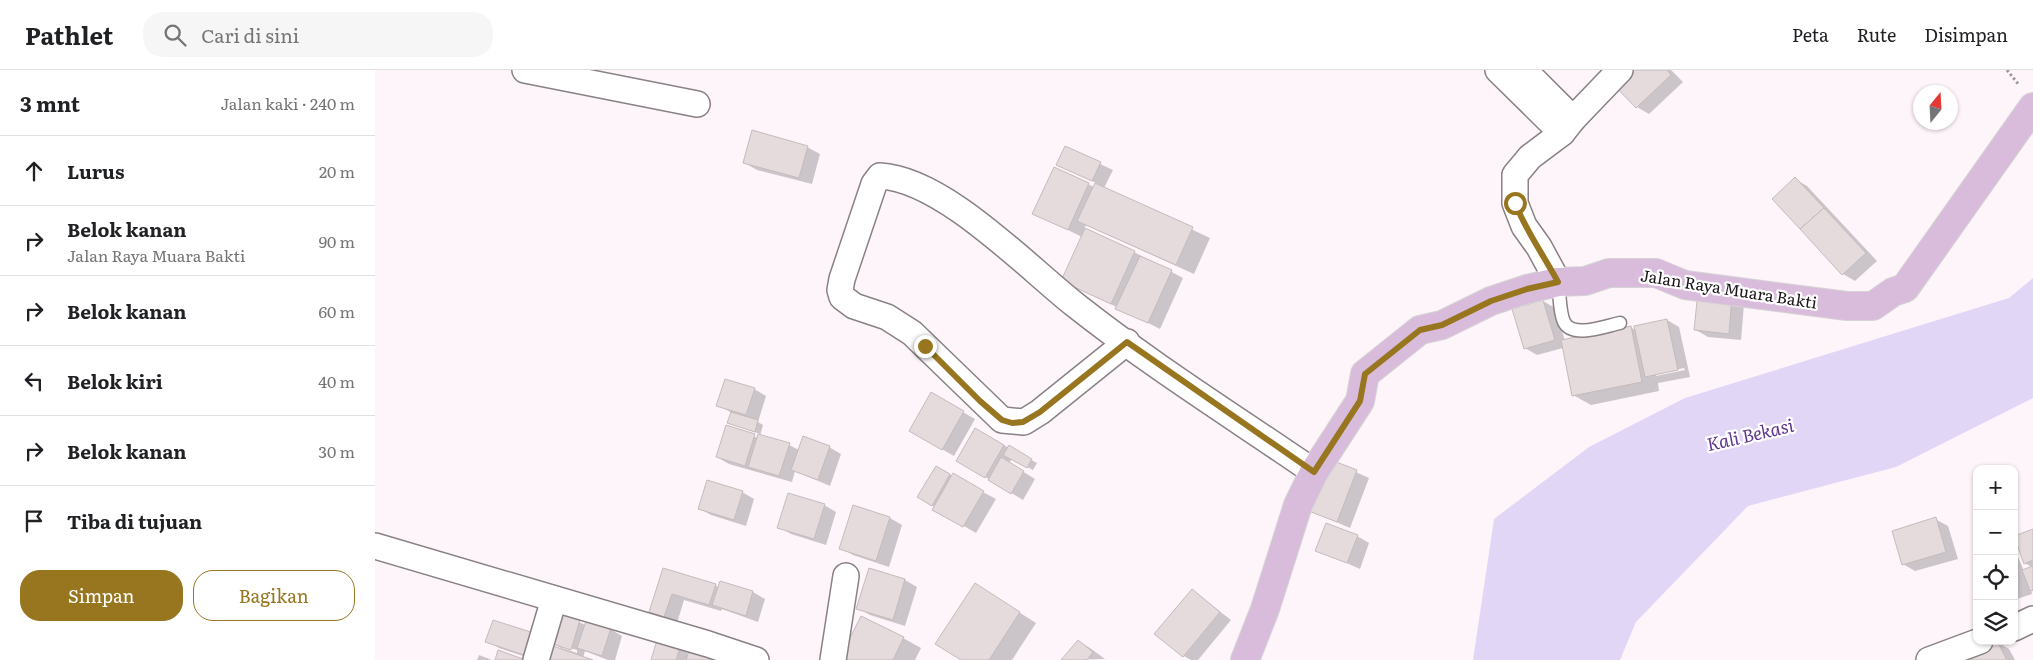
<!DOCTYPE html>
<html lang="id">
<head>
<meta charset="utf-8">
<style>
  :root { --surface:#fff; --page:#f6f6f6; --text:#202124; --muted:#757577; --line:#e0e0e0; --accent:#97761f }
  body { margin:0; font-family:Literata,serif; background:var(--page); color:var(--text) }
  .controls { position:absolute; right:15px; bottom:15px; display:grid; overflow:hidden; border-radius:10px; box-shadow:0 1px 4px #0004 }
  .controls button { width:45px; height:45px; display:grid; place-items:center; padding:0; border:0; border-bottom:1px solid var(--line); background:var(--surface); color:var(--text); font:25px sans-serif }
  .compass { position:absolute; left:1538px; top:15px; width:45px; height:45px; border-radius:50%; background:var(--surface); box-shadow:0 1px 4px #0004; rotate:18deg }
  .stop { position:absolute; width:15px; height:15px; margin:-11px; border:4px solid #97761f; border-radius:50%; background:#fff }
  .stop.end { background:#97761f; border-color:#fff; box-shadow:0 1px 5px #0008 }
  .list { margin:0; padding:0; list-style:none }
  h2 { display:flex; justify-content:space-between; align-items:center; height:65px; margin:0; padding:0 20px; font-size:21px }
  h2 small { font-size:16px; font-weight:400; color:var(--muted) }
  .list li { display:grid; grid-template-columns:32px 1fr auto; gap:15px; align-items:center; box-sizing:border-box; height:70px; padding:0 20px; border-top:1px solid var(--line) }
  .list b { display:block; font-size:19px; white-space:nowrap }
  .list p { margin:0; font-size:16px; white-space:nowrap; color:var(--muted) }
  .list em { font-size:16px; font-style:normal; color:var(--muted) }
  .actions { display:flex; gap:10px; padding:15px 20px }
  .actions a { flex:1; padding:11px 0; border:1px solid var(--accent); border-radius:20px; text-align:center; font-size:18px; color:var(--accent) }
  .actions .main { background:var(--accent); color:#fff }
  .icon { flex:none; width:28px; height:28px; fill:none; stroke:currentColor; stroke-width:2; stroke-linecap:round; stroke-linejoin:round }
  .map { position:relative; flex:none; width:1658px; height:590px; overflow:hidden }
  header { display:flex; align-items:center; gap:30px; box-sizing:border-box; height:70px; padding:0 25px; background:var(--surface); border-bottom:1px solid var(--line) }
  header strong { font-size:24px }
  nav { display:flex; gap:28px; margin-inline-start:auto; font-size:18px }
  .search { width:350px; height:45px; background:var(--page); display:flex; align-items:center; gap:12px; box-sizing:border-box; padding:0 18px; border-radius:20px; color:var(--muted); font-size:19px }
  main { display:flex }
  aside { flex:1; background:var(--surface) }
  .map>svg:first-child { display:block }
  .water { fill:#e2d6f6 }
  .shadow { fill:#0003; fill-rule:evenodd }
  .building { fill:#e5dbdd; stroke:#c5bbbd }
  .lines { fill:none; stroke-linecap:round; stroke-linejoin:round }
  .service-casing { stroke:#898185; stroke-width:15 }
  .minor-casing { stroke:#898185; stroke-width:28 }
  .primary-casing { stroke:#d6d5d5; stroke-width:30 }
  .path { stroke:#a0999c; stroke-width:3; stroke-dasharray:2.5 2.5; stroke-linecap:butt }
  .service { stroke:#fff; stroke-width:12 }
  .minor { stroke:#fff; stroke-width:25 }
  .primary { stroke:#d9bcdc; stroke-width:28 }
  .route { stroke:#97761f; stroke-width:6 }
  .labels { text-anchor:middle; dominant-baseline:central; stroke-width:4.5; stroke-linejoin:round; paint-order:stroke }
  .street-label { font-size:16px; fill:#1a1618; stroke:#fff }
  .water-label { font-size:18px; font-style:italic; fill:#5e348e; stroke:#fff }
</style>
</head>
<body>
<header>
<strong>Pathlet</strong>
<div class="search"><svg class="icon" aria-label="search" viewBox="0 0 24 24"><circle cx="10" cy="10" r="6"/><path d="M15 15l6 6"/></svg>Cari di sini</div>
<nav><a>Peta</a><a>Rute</a><a>Disimpan</a></nav>
</header>
<main>
<aside>
<h2>3 mnt<small>Jalan kaki · 240 m</small></h2>
<ul class="list">
<li><svg class="icon" aria-label="ahead" viewBox="0 0 24 24"><path d="M12 20V5M6 11l6-6 6 6"/></svg><div><b>Lurus</b></div><em>20 m</em></li>
<li><svg class="icon" aria-label="right" viewBox="0 0 24 24"><path d="M7 20v-9h11M14 6l5 5-5 5"/></svg><div><b>Belok kanan</b><p>Jalan Raya Muara Bakti</p></div><em>90 m</em></li>
<li><svg class="icon" aria-label="right" viewBox="0 0 24 24"><path d="M7 20v-9h11M14 6l5 5-5 5"/></svg><div><b>Belok kanan</b></div><em>60 m</em></li>
<li><svg class="icon" aria-label="left" viewBox="0 0 24 24"><path d="M17 20v-9H6M10 6l-5 5 5 5"/></svg><div><b>Belok kiri</b></div><em>40 m</em></li>
<li><svg class="icon" aria-label="right" viewBox="0 0 24 24"><path d="M7 20v-9h11M14 6l5 5-5 5"/></svg><div><b>Belok kanan</b></div><em>30 m</em></li>
<li><svg class="icon" aria-label="arrive" viewBox="0 0 24 24"><path d="M6 21V4h12l-3 4 3 4H6"/></svg><div><b>Tiba di tujuan</b></div></li>
</ul>
<div class="actions"><a class="main">Simpan</a><a>Bagikan</a></div>
</aside>
<div class="map">
<svg width="1658" height="590" viewBox="0 0 1658 590">
  <rect width="100%" height="100%" fill="#fef5fa"/>
  <path class="water" d="M1658 208V328L1521 397 1373 436 1261 552 1245 590H1098L1119 449 1214 377 1310 328 1634 228Z"/>
  <g class="shadow">
    <path d="M1254 0H1296L1308 12 1274 44 1262 37Z"/>
    <path d="M432 77 445 84 437 114 382 100 370 93Z"/>
    <path d="M691 78 738 100 729 118 835 168 819 204 711 155 709 159 759 182 808 208 785 259 688 210 707 167 659 143 679 98 719 117 721 113 683 95Z"/>
    <path d="M1420 109 1432 116 1502 191 1480 211 1468 204 1398 129Z"/>
    <path d="M1324 224 1369 234 1366 270 1333 267 1321 260Z"/>
    <path d="M1168 231 1180 238 1190 271 1256 257 1261 261 1292 250 1304 257 1315 307 1283 313 1284 321 1216 335 1198 325 1188 278 1162 285 1150 278ZM1309 298 1310 300 1281 306V304Z"/>
    <path d="M379 319 391 326 383 352 388 355 385 366 414 375 424 380 454 377 466 384 455 416 420 401 417 412 354 394 342 387 351 357 383 368 385 364 354 353 357 343 343 335Z"/>
    <path d="M556 324 600 349 579 386 535 361Z"/>
    <path d="M601 360 662 393 658 400 637 389 634 393 660 409 648 430 583 390Z"/>
    <path d="M952 389 994 408 975 458 933 440Z"/>
    <path d="M561 397 621 429 601 463 559 439 560 437 544 427Z"/>
    <path d="M367 422 379 429 371 456 336 445 324 438Z"/>
    <path d="M449 435 461 442 451 475 416 464 404 457Z"/>
    <path d="M515 448 527 455 514 497 478 485 466 478Z"/>
    <path d="M1560 449 1573 456 1583 489 1540 501 1528 494Z"/>
    <path d="M1658 460V521L1656 520 1657 524 1639 530V478L1649 501 1658 498 1650 493 1639 468Z"/>
    <path d="M982 466 994 473 985 499 942 480Z"/>
    <path d="M1602 481V492L1598 482Z"/>
    <path d="M289 499 344 517 346 512 378 522 390 529 383 552 347 539 346 541 309 530 302 553 288 549 276 542Z"/>
    <path d="M495 500 530 510 542 517 530 556 495 545 483 538Z"/>
    <path d="M817 520 856 550 823 590H816L809 586Z"/>
    <path d="M617 525 661 553 637 590H588Z"/>
    <path d="M185 545 211 555 235 559 247 566 240 590H233L210 581 208 588 214 590H174L189 580 176 572ZM187 576 202 580V583L187 578Z"/>
    <path d="M118 551 160 590 124 578 112 571Z"/>
    <path d="M528 568 546 578 540 590H466Z"/>
    <path d="M703 571 715 578 730 589 688 590Z"/>
    <path d="M1622 572 1634 579 1640 590H1586Z"/>
    <path d="M305 578 314 584 363 590H277Z"/>
    <path d="M104 585 117 590H118H102Z"/>
  </g>
  <g class="building">
    <path d="M1252 0H1292L1296 5 1261 38 1237 13Z"/>
    <path d="M377 60 433 76 424 108 368 93Z"/>
    <path d="M690 76 726 92 717 111 681 95Z"/>
    <path d="M679 97 714 113 693 160 657 144Z"/>
    <path d="M1420 107 1449 138 1425 159 1397 129Z"/>
    <path d="M720 113 818 157 801 195 702 151Z"/>
    <path d="M1449 138 1491 183 1467 205 1425 159Z"/>
    <path d="M710 158 760 181 736 234 686 211Z"/>
    <path d="M765 186 797 200 773 253 740 239Z"/>
    <path d="M1323 222 1357 226 1354 264 1319 260Z"/>
    <path d="M1168 230 1180 270 1149 279 1137 239Z"/>
    <path d="M1292 249 1303 300 1270 307 1259 256Z"/>
    <path d="M1256 256 1267 312 1197 326 1186 270Z"/>
    <path d="M350 309 380 318 371 345 341 336Z"/>
    <path d="M556 322 589 341 567 380 534 361Z"/>
    <path d="M356 342 383 350 380 362 352 353Z"/>
    <path d="M351 355 380 364 370 396 341 387Z"/>
    <path d="M600 358 629 375 610 408 581 391Z"/>
    <path d="M383 364 415 373 404 406 373 397Z"/>
    <path d="M428 366 455 376 443 410 416 400Z"/>
    <path d="M634 375 657 389 652 398 628 385Z"/>
    <path d="M626 387 649 401 636 424 613 410Z"/>
    <path d="M951 388 982 400 962 452 931 440Z"/>
    <path d="M561 396 575 404 557 436 542 427Z"/>
    <path d="M578 403 609 421 588 457 557 440Z"/>
    <path d="M332 410 368 421 359 450 323 439Z"/>
    <path d="M413 423 450 434 439 469 402 458Z"/>
    <path d="M478 435 515 447 501 491 464 479Z"/>
    <path d="M1561 447 1571 482 1527 495 1517 461Z"/>
    <path d="M951 453 983 465 972 493 940 481Z"/>
    <path d="M1658 459V490L1649 494 1639 466Z"/>
    <path d="M1658 496V520L1655 521 1647 500Z"/>
    <path d="M288 498 341 514 334 535 297 524 289 547 274 542Z"/>
    <path d="M494 498 530 509 518 550 481 539Z"/>
    <path d="M345 511 378 521 371 546 337 535Z"/>
    <path d="M600 513 645 542 614 590H586L560 574Z"/>
    <path d="M817 519 845 542 808 587 779 564Z"/>
    <path d="M184 544 205 550 196 580 175 573Z"/>
    <path d="M486 546 529 567 518 590H464Z"/>
    <path d="M118 550 159 563 152 586 110 572Z"/>
    <path d="M211 551 236 558 227 586 202 578Z"/>
    <path d="M282 570 305 577 301 590H276Z"/>
    <path d="M703 570 718 582 712 590H686Z"/>
    <path d="M1620 571H1622L1632 590H1583Z"/>
    <path d="M316 575 340 583 338 590H311Z"/>
    <path d="M178 576 218 590H173Z"/>
    <path d="M123 580 148 589V590H120Z"/>
  </g>
  <g class="lines">
    <defs>
      <path id="service" d="M1183 212C1185 224 1184 241 1189 252 1198 269 1230 256 1245 253"/>
      <g id="minor">
        <path d="M150 0 322 34"/>
        <path d="M1123 0 1187 63"/>
        <path d="M1149 0 1198 49"/>
        <path d="M1183 212 1164 177 1149 156 1140 133V105L1155 87 1187 63 1198 49 1245 0"/>
        <path d="M752 272 665 342 649 352 627 350 537 263 512 247 479 236 467 227 465 220 467 209 499 114 505 106C568 109 651 196 699 234 776 295 859 347 939 402"/>
        <path d="M0 476 333 574 381 590"/>
        <path d="M1639 558 1658 549"/>
        <path d="M161 590 179 529"/>
        <path d="M458 590 471 506"/>
        <path d="M1554 590 1605 571"/>
      </g>
      <path id="primary" d="M870 590 890 539 923 435 939 402 985 331 990 304 1045 260 1067 255 1116 231 1152 219 1183 212 1210 211 1234 203H1281L1310 215 1472 236H1498L1518 222 1530 218 1658 37"/>
    </defs>
    <use href="#service" class="service-casing"/>
    <use href="#minor" class="minor-casing"/>
    <use href="#primary" class="primary-casing"/>
    <path class="path" d="M1632 0 1644 15"/>
    <use href="#service" class="service"/>
    <use href="#minor" class="minor"/>
    <use href="#primary" class="primary"/>
  </g>
  <g class="lines">
    <path class="route" d="M550 276 605 331 627 350 637 353 648 352 665 342 752 272 939 402 985 331 990 304 1045 260 1067 255 1116 231 1152 219 1183 212C1169 186 1151 161 1140 133"/>
  </g>
  <g class="labels">
    <g class="street-label">
      <text transform="translate(1354 218) rotate(9)">Jalan Raya Muara Bakti</text>
    </g>
    <g class="water-label">
      <text transform="translate(1375 364) rotate(-13)">Kali Bekasi</text>
    </g>
  </g>
</svg>
<div class="controls">
<button>+</button>
<button>−</button>
<button><svg class="icon" aria-label="locate" viewBox="0 0 24 24"><circle cx="12" cy="12" r="6"/><path d="M12 2v4M12 18v4M2 12h4M18 12h4"/></svg></button>
<button><svg class="icon" aria-label="layers" viewBox="0 0 24 24"><path d="M12 4l9 5-9 5-9-5zM3 14l9 5 9-5"/></svg></button>
</div>
<svg class="compass" viewBox="-18 -18 36 36"><path d="M0-13l5 13h-10z" fill="#e53935"/><path d="M0 13l5-13h-10z" fill="#757577"/></svg>
<div class="stop" style="left:1140px;top:133px"></div>
<div class="stop end" style="left:550px;top:276px"></div>
</div>
</main>
</body>
</html>
